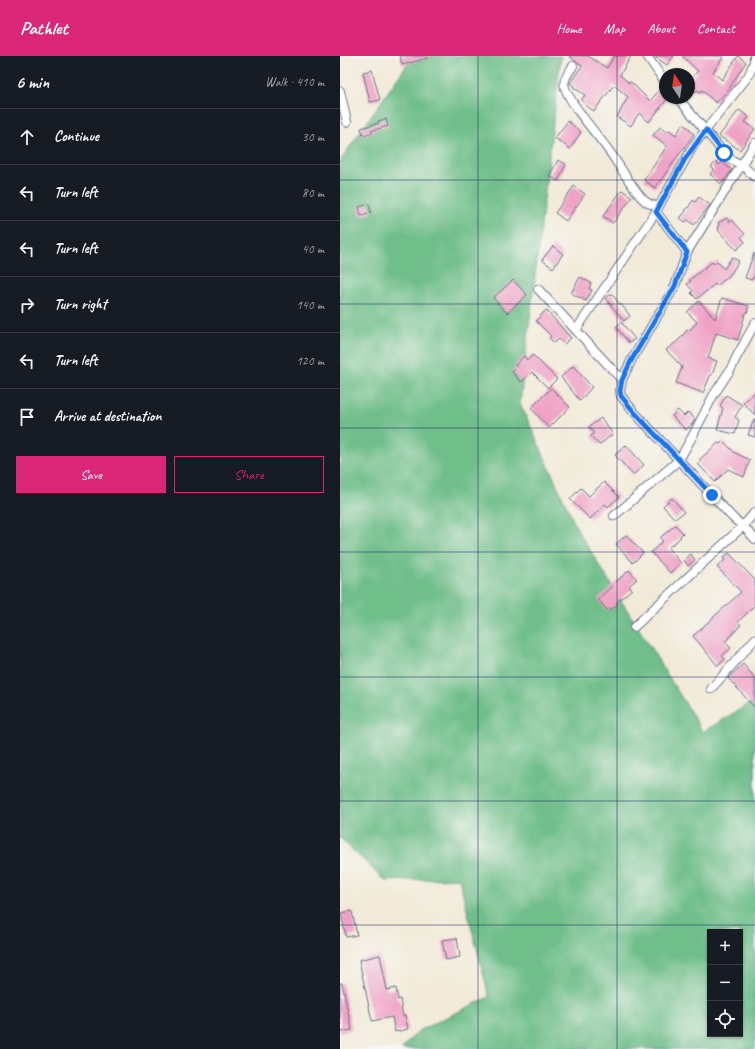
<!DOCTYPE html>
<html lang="en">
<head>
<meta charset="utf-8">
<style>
  :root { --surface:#171b24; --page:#242831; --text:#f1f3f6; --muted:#9ea1a6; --line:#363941; --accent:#db2777 }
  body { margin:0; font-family:Caveat,sans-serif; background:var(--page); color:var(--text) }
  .controls { position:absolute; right:12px; bottom:12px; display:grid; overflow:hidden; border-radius:0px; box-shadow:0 1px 3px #0004 }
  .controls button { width:36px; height:36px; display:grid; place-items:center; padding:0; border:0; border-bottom:1px solid var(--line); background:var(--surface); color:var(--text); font:20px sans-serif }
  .compass { position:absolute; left:319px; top:12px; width:36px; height:36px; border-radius:50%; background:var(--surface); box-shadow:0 1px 3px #0004; rotate:347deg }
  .stop { position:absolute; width:12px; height:12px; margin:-9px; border:3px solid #1a73e8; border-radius:50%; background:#fff }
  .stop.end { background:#1a73e8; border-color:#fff; box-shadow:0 1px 4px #0008 }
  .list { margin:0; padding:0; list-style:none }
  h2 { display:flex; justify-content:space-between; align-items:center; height:52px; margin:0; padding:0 16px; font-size:17px }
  h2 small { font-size:13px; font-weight:400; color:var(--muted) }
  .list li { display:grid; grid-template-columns:26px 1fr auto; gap:12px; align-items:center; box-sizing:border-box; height:56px; padding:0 16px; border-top:1px solid var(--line) }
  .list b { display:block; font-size:15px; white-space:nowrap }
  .list em { font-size:13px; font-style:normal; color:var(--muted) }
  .actions { display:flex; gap:8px; padding:12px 16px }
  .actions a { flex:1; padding:9px 0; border:1px solid var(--accent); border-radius:0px; text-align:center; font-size:14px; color:var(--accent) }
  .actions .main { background:var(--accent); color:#fff }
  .icon { flex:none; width:22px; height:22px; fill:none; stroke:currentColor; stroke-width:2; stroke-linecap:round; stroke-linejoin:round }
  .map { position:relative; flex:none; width:415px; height:993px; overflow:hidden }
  header { display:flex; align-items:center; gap:24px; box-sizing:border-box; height:56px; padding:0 20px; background:var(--accent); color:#fff }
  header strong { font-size:19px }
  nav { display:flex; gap:22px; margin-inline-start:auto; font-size:14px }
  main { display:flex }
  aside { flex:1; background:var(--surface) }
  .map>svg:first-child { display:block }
  .forest { fill:#6fbe8a; stroke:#457674; fill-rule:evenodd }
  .building { fill:#efa1c5 }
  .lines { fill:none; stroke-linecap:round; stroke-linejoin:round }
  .street-casing { stroke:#667089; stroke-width:10 }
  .street { stroke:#fff; stroke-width:8 }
  .route { stroke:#1a73e8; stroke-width:5 }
  .grid { fill:none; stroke:#1b2f5e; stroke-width:1; stroke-opacity:0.55 }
</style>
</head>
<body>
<header>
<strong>Pathlet</strong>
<nav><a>Home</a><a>Map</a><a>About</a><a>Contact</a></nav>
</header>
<main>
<aside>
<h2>6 min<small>Walk · 410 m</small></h2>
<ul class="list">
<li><svg class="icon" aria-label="ahead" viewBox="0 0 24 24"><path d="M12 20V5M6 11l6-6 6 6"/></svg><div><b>Continue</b></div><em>30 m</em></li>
<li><svg class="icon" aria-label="left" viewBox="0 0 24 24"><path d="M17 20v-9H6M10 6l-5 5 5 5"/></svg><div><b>Turn left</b></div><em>80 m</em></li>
<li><svg class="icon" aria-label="left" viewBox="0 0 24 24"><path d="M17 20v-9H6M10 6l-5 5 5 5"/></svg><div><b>Turn left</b></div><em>40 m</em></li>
<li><svg class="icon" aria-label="right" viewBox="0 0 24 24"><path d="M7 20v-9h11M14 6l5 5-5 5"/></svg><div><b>Turn right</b></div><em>140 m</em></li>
<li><svg class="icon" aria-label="left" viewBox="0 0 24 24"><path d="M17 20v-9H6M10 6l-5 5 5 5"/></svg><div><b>Turn left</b></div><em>120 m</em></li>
<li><svg class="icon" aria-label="arrive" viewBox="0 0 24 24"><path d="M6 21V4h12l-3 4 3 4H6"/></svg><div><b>Arrive at destination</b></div></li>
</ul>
<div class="actions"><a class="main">Save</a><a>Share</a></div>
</aside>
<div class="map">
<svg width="415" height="993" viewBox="0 0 415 993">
  <rect width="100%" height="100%" fill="#f6f6f2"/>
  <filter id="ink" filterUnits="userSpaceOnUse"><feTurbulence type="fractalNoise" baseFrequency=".025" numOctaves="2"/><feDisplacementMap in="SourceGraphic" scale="8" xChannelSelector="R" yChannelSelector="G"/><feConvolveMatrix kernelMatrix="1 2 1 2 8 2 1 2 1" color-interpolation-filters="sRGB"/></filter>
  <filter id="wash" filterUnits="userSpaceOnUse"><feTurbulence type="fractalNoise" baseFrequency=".012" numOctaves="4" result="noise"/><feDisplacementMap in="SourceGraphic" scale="16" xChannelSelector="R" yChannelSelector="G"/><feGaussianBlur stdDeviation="0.9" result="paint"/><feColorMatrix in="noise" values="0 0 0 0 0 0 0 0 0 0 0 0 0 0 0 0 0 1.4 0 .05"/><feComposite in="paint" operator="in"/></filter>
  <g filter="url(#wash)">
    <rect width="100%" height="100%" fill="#f2ead8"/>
    <path class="forest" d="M73 0H221L180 347 238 475 363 676 415 644V993H62L78 975 149 941 119 822 45 825 0 782V105ZM370 876H400V978H370Z"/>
    <g id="blocks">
      <g class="building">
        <path d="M60 0H87L88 2 62 9Z"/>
        <path d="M229 0H248L267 12 274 0H291L280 19 289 27 291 26 310 45 322 31 325 34V42H328L309 66 299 57 291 70 277 61 288 41 274 29 254 55 245 49 246 48 241 44 245 39 233 31 234 30 230 27 242 10Z"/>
        <path d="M314 0H334L327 9Z"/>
        <path d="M342 0H384L373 16 382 24 398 0 406 6 388 34 376 47 362 34 360 36 357 34 355 36 349 31V25L358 15Z"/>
        <path d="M32 14 40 44 30 46 23 16Z"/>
        <path d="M399 54 409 61 405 66 415 73 400 94 379 80Z"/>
        <path d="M46 63 48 70 31 75 32 77 23 79 21 72 39 67 38 65Z"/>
        <path d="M228 65 241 76 230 93 215 82Z"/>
        <path d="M343 68 350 73 349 74 354 78 315 132 304 124 327 90 313 79 320 71 327 76 329 74 336 79Z"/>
        <path d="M218 104 226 108 218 125 209 120Z"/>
        <path d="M376 106 379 109 382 106 392 114 381 128 370 118 374 114 371 111Z"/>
        <path d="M234 130 245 138 226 165 215 157Z"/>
        <path d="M282 134 292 141 273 167 263 160Z"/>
        <path d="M359 141 370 149 354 169 348 164 345 166 340 162 346 155V152H348L353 144 355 146Z"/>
        <path d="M29 148 31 157 21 160 19 151Z"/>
        <path d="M387 162 390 166 392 164 405 178 401 181 405 186 396 194 378 174 379 173 377 171 379 169 378 167Z"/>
        <path d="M213 190 223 198 213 212 202 204Z"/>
        <path d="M414 197 415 222 413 221 412 224 405 222Z"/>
        <path d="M392 201 399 205 390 219 377 230 375 228 357 243 351 237 353 235 347 228 351 225 349 224 372 206 374 208 377 205 384 213Z"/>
        <path d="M240 221 251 227 249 233 252 234 246 245 231 237Z"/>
        <path d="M173 224 187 239 167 257 153 242Z"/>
        <path d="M272 238 280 249 281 248 290 260 284 265 265 242Z"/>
        <path d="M382 242 409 250 407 254 408 255 405 258 398 284 376 277 368 302 377 305 372 319 371 318 363 337 336 327 342 311 326 294 339 284 347 274 349 275 357 266 347 256 359 245 375 263Z"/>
        <path d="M206 254 231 282 224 288 219 283 214 287 209 282 211 280 196 265Z"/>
        <path d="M281 266 295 283 289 287 276 271Z"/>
        <path d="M193 299 217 323 208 332 192 316 181 326 172 316 177 311 175 309 184 300 187 304Z"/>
        <path d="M233 310 252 331 240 345 221 321Z"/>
        <path d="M211 332 230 351 209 372 191 352Z"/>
        <path d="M415 336V359L403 347Z"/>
        <path d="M386 339 402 349 395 361 399 364 395 378 377 374 383 352 380 350Z"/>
        <path d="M338 354 344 360 348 356 355 363 352 368 346 374 332 360Z"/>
        <path d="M261 362 273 378 259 389 251 380 254 377 249 371Z"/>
        <path d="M414 363H415V381L408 379Z"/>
        <path d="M383 385 395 397 410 404 404 421 388 413 375 426 358 408 361 406 359 404 378 387 380 388Z"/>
        <path d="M286 389 304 409 293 419 275 399Z"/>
        <path d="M264 426 279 441 268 451 265 448 250 463 230 443 241 432 249 440Z"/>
        <path d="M332 442 344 456 335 463 323 450Z"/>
        <path d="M335 469 343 477 340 480 341 481 328 492 341 507 330 517 311 496 323 485 320 482Z"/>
        <path d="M286 479 303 497 293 507 276 488Z"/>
        <path d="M389 497 415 524V549L398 566 401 569 385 586 391 592 382 600 385 603 378 610 353 580 401 536 377 511 385 504 383 502Z"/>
        <path d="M351 498 355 504 348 510 344 504Z"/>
        <path d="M289 514 297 523 289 530 292 533 276 547 278 548 271 554 270 552 267 554 258 543Z"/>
        <path d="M403 608 415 622V652L388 622Z"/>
        <path d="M12 855 17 879 6 881 1 857Z"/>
        <path d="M117 882 120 901 106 904 102 884Z"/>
        <path d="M40 899 47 934 56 932 58 944 60 943 63 960 65 959 68 973 55 976 52 961 32 965 19 904Z"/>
        <path d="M0 927H2L12 974 0 976Z"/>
      </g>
    </g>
  </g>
  <g filter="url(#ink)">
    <use href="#blocks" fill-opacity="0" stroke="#667089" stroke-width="1"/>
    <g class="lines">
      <defs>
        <g id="street">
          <path d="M307 0 325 26"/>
          <path d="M233 10C229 17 222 23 225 32 232 51 257 78 269 95 280 110 289 127 301 141 306 147 311 150 319 150"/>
          <path d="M0 35 7 66"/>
          <path d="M338 42 384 97 390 103 402 109 415 121"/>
          <path d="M415 87 347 196 335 230 291 305 282 324 280 335 281 340 295 357 393 462 403 470 415 483"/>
          <path d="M316 156 347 196"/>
          <path d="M198 233 282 324"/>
          <path d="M236 274 316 156 324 141 354 89 409 19 414 6V0"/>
          <path d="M274 460 339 404 352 381 373 340 392 311 395 304 415 267"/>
          <path d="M294 571 403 470 415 456"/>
          <path d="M371 633 415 583"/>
        </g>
      </defs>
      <use href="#street" class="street-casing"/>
      <use href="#street" class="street"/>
    </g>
  </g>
  <g class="lines" filter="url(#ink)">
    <path class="route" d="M372 439 295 357 281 340 280 335 282 324 291 305 335 230 347 196 316 156 345 103 366 74 384 97"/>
  </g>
  <path class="grid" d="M138 0V993M277 0V993M0 124H415M0 248H415M0 372H415M0 496H415M0 621H415M0 745H415M0 869H415"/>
</svg>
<div class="controls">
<button>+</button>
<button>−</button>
<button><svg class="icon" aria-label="locate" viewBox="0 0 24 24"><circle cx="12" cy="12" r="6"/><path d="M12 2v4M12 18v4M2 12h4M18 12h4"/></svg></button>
</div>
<svg class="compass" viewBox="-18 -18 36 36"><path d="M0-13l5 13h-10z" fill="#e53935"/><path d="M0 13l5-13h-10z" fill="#9ea1a6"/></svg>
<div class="stop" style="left:384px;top:97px"></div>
<div class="stop end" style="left:372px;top:439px"></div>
</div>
</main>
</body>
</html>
